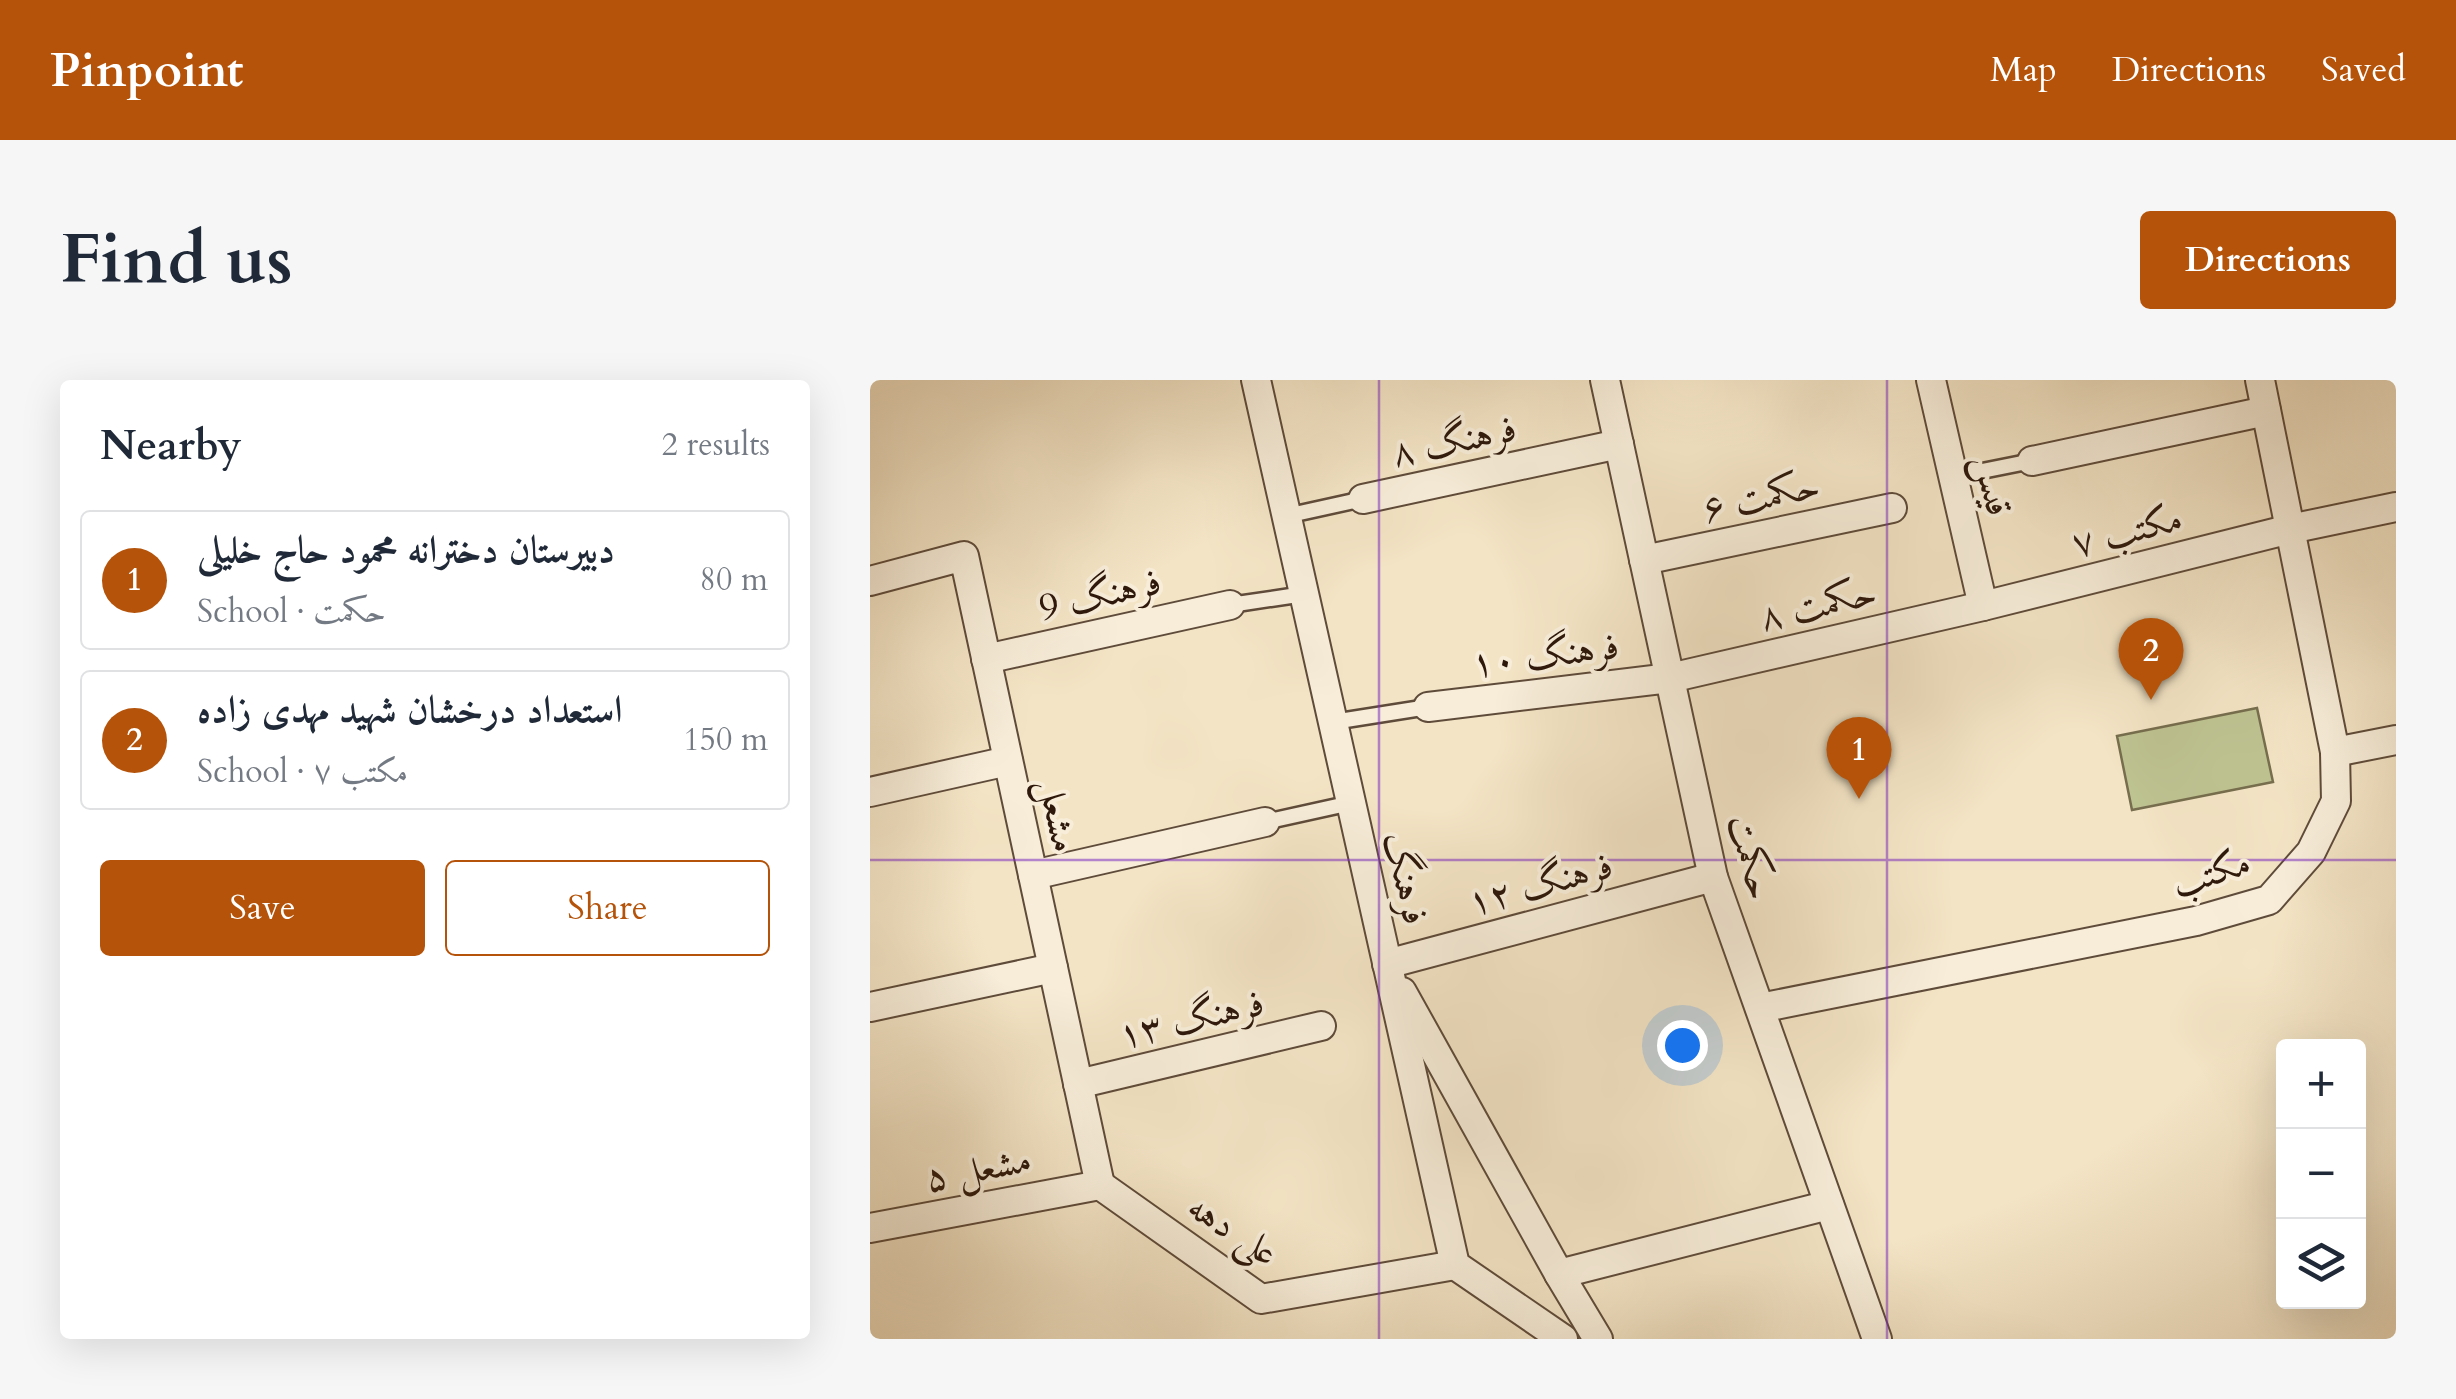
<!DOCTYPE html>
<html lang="en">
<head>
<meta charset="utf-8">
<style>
  :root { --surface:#fff; --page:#f6f6f7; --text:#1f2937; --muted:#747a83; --line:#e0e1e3; --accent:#b45309 }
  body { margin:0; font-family:Cardo,Amiri,serif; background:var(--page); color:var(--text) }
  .controls { position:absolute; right:30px; bottom:30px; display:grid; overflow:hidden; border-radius:10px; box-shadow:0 10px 40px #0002 }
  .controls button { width:90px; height:90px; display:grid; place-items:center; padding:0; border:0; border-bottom:2px solid var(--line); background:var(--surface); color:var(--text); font:50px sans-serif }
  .you { position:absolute; left:812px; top:665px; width:35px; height:35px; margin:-25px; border:8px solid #fff; border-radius:50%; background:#1a73e8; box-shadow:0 0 0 15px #1a73e833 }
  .badge { display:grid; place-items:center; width:65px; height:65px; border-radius:50%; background:var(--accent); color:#fff; font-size:32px; font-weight:700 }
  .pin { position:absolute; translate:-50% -82px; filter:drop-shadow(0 2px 5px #0008) }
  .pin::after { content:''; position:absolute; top:52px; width:35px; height:30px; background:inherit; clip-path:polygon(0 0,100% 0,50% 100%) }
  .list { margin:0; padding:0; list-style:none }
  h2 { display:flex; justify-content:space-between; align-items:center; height:130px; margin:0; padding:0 40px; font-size:42px }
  h2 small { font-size:32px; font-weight:400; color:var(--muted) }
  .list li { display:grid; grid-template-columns:65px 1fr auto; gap:30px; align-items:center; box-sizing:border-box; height:140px; margin:0 20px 20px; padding:0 20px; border:2px solid var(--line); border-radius:10px }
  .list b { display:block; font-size:38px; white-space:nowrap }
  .list p { margin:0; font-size:32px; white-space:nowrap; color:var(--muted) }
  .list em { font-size:32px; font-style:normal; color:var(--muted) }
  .actions { display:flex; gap:20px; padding:30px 40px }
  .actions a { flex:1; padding:22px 0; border:2px solid var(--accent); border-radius:10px; text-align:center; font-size:35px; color:var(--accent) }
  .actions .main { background:var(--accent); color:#fff }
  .icon { flex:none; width:55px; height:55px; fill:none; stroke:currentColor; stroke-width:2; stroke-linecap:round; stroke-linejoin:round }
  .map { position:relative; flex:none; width:1526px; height:959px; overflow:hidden; border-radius:10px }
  header { display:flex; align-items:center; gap:60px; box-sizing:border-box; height:140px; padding:0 50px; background:var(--accent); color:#fff }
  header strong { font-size:48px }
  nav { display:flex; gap:55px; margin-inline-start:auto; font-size:35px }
  .intro { display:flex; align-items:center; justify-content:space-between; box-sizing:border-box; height:240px; padding:0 60px }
  h1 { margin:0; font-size:70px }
  .button { padding:25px 45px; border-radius:10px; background:var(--accent); color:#fff; font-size:35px; font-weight:700 }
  main { display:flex; gap:60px; padding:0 60px }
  aside { flex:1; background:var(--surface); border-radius:10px; box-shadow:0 10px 40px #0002 }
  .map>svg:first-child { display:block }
  .pitch { fill:#bec392; stroke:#766e4e; stroke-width:2.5 }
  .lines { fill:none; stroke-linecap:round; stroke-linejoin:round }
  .service-casing { stroke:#5f4b3a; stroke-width:19 }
  .minor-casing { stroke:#5f4b3a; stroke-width:32 }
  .service { stroke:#f7edd9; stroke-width:14 }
  .minor { stroke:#f7edd9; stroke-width:28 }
  .grid { fill:none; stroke:#7b2cbf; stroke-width:2.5; stroke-opacity:0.55 }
  .labels { text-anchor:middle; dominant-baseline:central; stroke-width:8; stroke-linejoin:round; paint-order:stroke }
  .street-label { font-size:38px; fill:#2e180b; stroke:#f7edd9 }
</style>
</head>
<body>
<header>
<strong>Pinpoint</strong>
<nav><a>Map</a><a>Directions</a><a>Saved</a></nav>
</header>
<div class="intro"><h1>Find us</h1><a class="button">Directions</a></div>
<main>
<aside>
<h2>Nearby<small>2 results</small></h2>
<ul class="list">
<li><span class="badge">1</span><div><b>دبيرستان دخترانه محمود حاج خلیلی</b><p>School · حکمت</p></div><em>80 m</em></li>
<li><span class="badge">2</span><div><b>استعداد درخشان شهید مهدی زاده</b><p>School · مکتب ۷</p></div><em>150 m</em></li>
</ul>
<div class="actions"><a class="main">Save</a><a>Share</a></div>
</aside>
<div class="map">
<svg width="1526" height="959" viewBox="0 0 1526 959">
  <rect width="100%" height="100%" fill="#f3e4c5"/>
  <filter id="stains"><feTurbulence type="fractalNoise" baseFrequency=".002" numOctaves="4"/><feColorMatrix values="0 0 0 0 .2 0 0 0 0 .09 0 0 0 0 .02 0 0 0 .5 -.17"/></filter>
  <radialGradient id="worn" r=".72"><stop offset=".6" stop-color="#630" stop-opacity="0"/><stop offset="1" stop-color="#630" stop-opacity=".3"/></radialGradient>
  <path class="pitch" d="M1387 328 1403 402 1262 430 1247 356Z"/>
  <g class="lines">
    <defs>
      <g id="service">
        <path d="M1082 97 1162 81"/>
        <path d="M416 136 493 119"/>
        <path d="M360 225 434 214"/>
        <path d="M463 342 558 327"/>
        <path d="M395 442 481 423"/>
      </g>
      <g id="minor">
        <path d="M386 0 585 885 693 959"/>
        <path d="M735 0 843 497 1007 959"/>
        <path d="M1061 0 1113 226"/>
        <path d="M1162 81 1396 31"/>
        <path d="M493 119 749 64"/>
        <path d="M774 180 1022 128"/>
        <path d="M0 201 94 176 230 805"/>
        <path d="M116 279 360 225"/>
        <path d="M558 327 800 298 1113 226 1420 149 1526 127"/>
        <path d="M1465 372 1526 360"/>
        <path d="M0 412 138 381"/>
        <path d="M163 495 395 442"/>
        <path d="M517 584 843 497"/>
        <path d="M532 612 689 894 728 959"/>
        <path d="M0 627 183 588"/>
        <path d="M890 628 1326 541 1399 520 1441 472 1466 421 1465 372 1390 0"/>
        <path d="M208 704 451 646"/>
        <path d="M230 805 391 919 585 885"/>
        <path d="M0 848 230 805"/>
        <path d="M689 894 959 825"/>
      </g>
    </defs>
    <use href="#service" class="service-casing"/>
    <use href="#minor" class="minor-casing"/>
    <use href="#service" class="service"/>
    <use href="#minor" class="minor"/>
  </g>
  <path class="grid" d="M509 0V959M1017 0V959M0 480H1526"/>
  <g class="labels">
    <g class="street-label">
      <text transform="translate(584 61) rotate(-12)">فرهنگ ۸</text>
      <text transform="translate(1123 105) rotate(77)">قیس</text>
      <text transform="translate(891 117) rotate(-12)">حکمت ۶</text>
      <text transform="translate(1257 151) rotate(-14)">مکتب ۷</text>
      <text transform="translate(230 215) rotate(-13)">فرهنگ 9</text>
      <text transform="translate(948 225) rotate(-13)">حکمت ۸</text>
      <text transform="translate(675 275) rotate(-7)">فرهنگ ۱۰</text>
      <text transform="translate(188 435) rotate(78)">مشعل</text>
      <text transform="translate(881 477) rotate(75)">حکمت</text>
      <text transform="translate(1341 493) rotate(-18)">مکتب</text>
      <text transform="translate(536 498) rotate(77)">فرهنگ</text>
      <text transform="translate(670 504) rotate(-15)">فرهنگ ۱۲</text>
      <text transform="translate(321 639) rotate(-13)">فرهنگ ۱۳</text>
      <text transform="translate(108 789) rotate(-11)">مشعل ۵</text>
      <text transform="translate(363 850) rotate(33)">علی دهه</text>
    </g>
  </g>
  <rect width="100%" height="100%" filter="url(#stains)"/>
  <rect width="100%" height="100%" fill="url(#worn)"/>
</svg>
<div class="controls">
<button>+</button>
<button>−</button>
<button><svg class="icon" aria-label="layers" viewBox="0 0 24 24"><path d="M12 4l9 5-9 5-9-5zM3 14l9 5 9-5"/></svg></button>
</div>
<div class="you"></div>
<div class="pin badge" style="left:989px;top:419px">1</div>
<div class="pin badge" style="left:1281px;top:320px">2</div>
</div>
</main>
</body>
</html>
